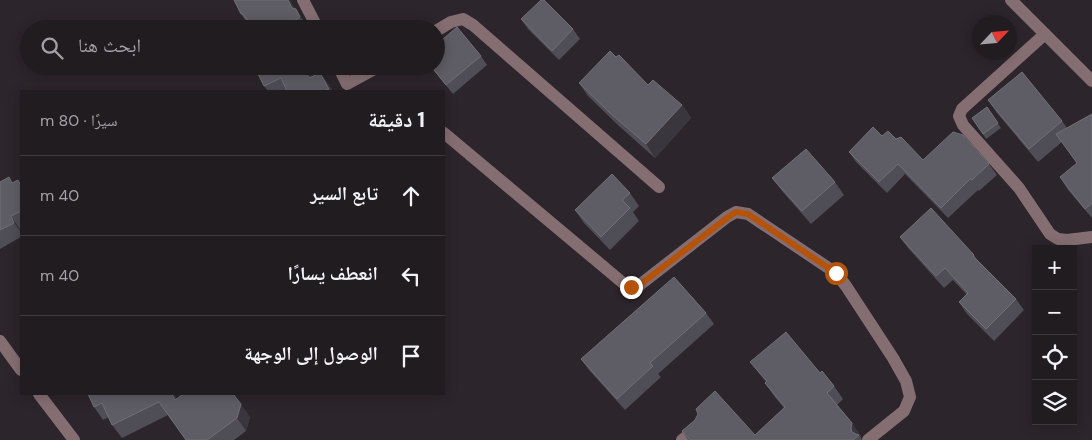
<!DOCTYPE html>
<html lang="ar">
<head>
<meta charset="utf-8">
<style>
  :root { --surface:#211c20; --page:#2d292d; --text:#f1f3f6; --muted:#a2a1a5; --line:#3e3a3e }
  body { margin:0; font-family:"DM Sans","Noto Naskh Arabic",sans-serif; background:var(--page); color:var(--text); direction:rtl }
  .controls { position:absolute; right:15px; bottom:15px; display:grid; overflow:hidden; border-radius:0px; box-shadow:0 2px 12px #0003 }
  .controls button { width:45px; height:45px; display:grid; place-items:center; padding:0; border:0; border-bottom:1px solid var(--line); background:var(--surface); color:var(--text); font:25px sans-serif }
  .compass { position:absolute; left:972px; top:15px; width:45px; height:45px; border-radius:50%; background:var(--surface); box-shadow:0 2px 12px #0003; rotate:64deg }
  .stop { position:absolute; width:15px; height:15px; margin:-11px; border:4px solid #b45309; border-radius:50%; background:#fff }
  .stop.end { background:#b45309; border-color:#fff; box-shadow:0 1px 5px #0008 }
  .list { margin:0; padding:0; list-style:none }
  h2 { display:flex; justify-content:space-between; align-items:center; height:65px; margin:0; padding:0 20px; font-size:21px }
  h2 small { font-size:16px; font-weight:400; color:var(--muted) }
  .list li { display:grid; grid-template-columns:32px 1fr auto; gap:15px; align-items:center; box-sizing:border-box; height:80px; padding:0 20px; border-top:1px solid var(--line) }
  .list b { display:block; font-size:19px; white-space:nowrap }
  .list em { font-size:16px; font-style:normal; color:var(--muted) }
  .icon { flex:none; width:28px; height:28px; fill:none; stroke:currentColor; stroke-width:2; stroke-linecap:round; stroke-linejoin:round }
  .map { position:relative; flex:none; width:1092px; height:440px; overflow:hidden; direction:ltr }
  .search { position:absolute; background:var(--surface); box-shadow:0 2px 12px #0003; left:20px; top:20px; width:425px; height:55px; display:flex; align-items:center; gap:12px; box-sizing:border-box; padding:0 18px; border-radius:28px; color:var(--muted); font-size:19px }
  .panel { position:absolute; background:var(--surface); box-shadow:0 2px 12px #0003; left:20px; top:90px; width:425px; height:305px; border-radius:0px; direction:rtl }
  .map>svg:first-child { display:block }
  .lines { fill:none; stroke-linecap:round; stroke-linejoin:round }
  .minor { stroke:#846e72; stroke-width:12 }
  .wall { fill:#4f4d55 }
  .shaded-wall { fill:#3a363e }
  .building { fill:#5e5c64; stroke:#727077 }
  .route { stroke:#b45309; stroke-width:6 }
</style>
</head>
<body>
<div class="map">
<svg width="1092" height="440" viewBox="0 0 1092 440">
  <rect width="100%" height="100%" fill="#2c252b"/>
  <g class="lines">
    <g class="minor">
      <path d="M303 0 318 29"/>
      <path d="M1011 0 1092 81"/>
      <path d="M436 31 451 22 463 19 473 25 659 187"/>
      <path d="M1045 34 962 109 959 116 963 125 1019 188 1050 234 1058 239 1067 240 1092 237"/>
      <path d="M338 66 347 84 380 66"/>
      <path d="M444 133 623 283 631 287H637L727 217 736 212 748 214 836 273 846 286 893 358 906 381 910 397 904 411 868 440"/>
      <path d="M0 341 21 370"/>
      <path d="M39 394 74 440"/>
      <path d="M682 440 699 427"/>
    </g>
  </g>
  <g class="wall">
    <path d="M295 9 307 25 309 29H251L241 14Z"/>
    <path d="M521 19 573 29 580 39 559 60 528 29Z"/>
    <path d="M481 56 487 65 453 94 430 66H436Z"/>
    <path d="M254 66H306L312 77 320 73 333 91H268L264 86Z"/>
    <path d="M579 83 648 85 682 105 691 118 655 158 619 126 588 96Z"/>
    <path d="M988 100 1062 121 1067 128 1092 114V218L1068 190 1060 177 1077 163 1062 142 1038 162 997 113Z"/>
    <path d="M987 107 1001 128 986 139 972 118Z"/>
    <path d="M882 136 896 139 923 160 989 164 997 175 979 191 978 190 948 218 905 174 887 193 856 162 849 152Z"/>
    <path d="M772 178 835 182 844 195 811 224 782 191Z"/>
    <path d="M18 180 21 185V229H20L21 231V237L0 249V182L13 183Z"/>
    <path d="M630 193 639 206 633 212 639 221 610 250 584 223 575 210Z"/>
    <path d="M900 237 974 255 978 261 1016 299 1024 310 994 341 967 314 959 302 967 295 953 280 944 288 908 248Z"/>
    <path d="M706 313 714 324 658 374 661 377 625 410 589 370 581 359Z"/>
    <path d="M750 362 820 373 834 386 843 399 837 405 861 436V438L862 440H688L682 431 755 435 784 408 774 396 765 383 766 382Z"/>
    <path d="M88 394H174L177 399 250 417 246 431 234 440H186L168 415 122 438 112 425 109 417 103 420 94 407Z"/>
  </g>
  <g class="shaded-wall">
    <path d="M288 0H290L300 18 292 8Z"/>
    <path d="M296 9 307 25 309 29 300 17Z"/>
    <path d="M303 66H306L319 91 309 78Z"/>
    <path d="M320 73 331 88 333 91H330L329 89Z"/>
    <path d="M682 105 691 118 655 158 646 144Z"/>
    <path d="M11 216 20 229 21 232 14 223Z"/>
    <path d="M172 394H174L184 413 175 400Z"/>
    <path d="M241 404 250 417 246 431 237 418Z"/>
    <path d="M852 423 861 436V438L859 435 856 437 852 432 851 428Z"/>
  </g>
  <g class="building">
    <path d="M234 0H288L292 8 296 9 300 17 284 28 285 29H253L243 14H241Z"/>
    <path d="M541 0H544L573 29 552 51 521 19Z"/>
    <path d="M457 27 481 56 446 85 431 66H436V45Z"/>
    <path d="M610 51 616 57 619 55 648 85 653 80 682 105 646 144 610 113 579 83Z"/>
    <path d="M254 66H303L309 78 320 73 329 89 324 91H287L281 78 264 86Z"/>
    <path d="M1022 72 1062 121 1029 149 988 100Z"/>
    <path d="M987 107 998 123 983 134 972 118Z"/>
    <path d="M1092 114V203L1085 209 1060 177 1077 163 1056 134Z"/>
    <path d="M873 127 882 136 888 131 896 139 901 137 923 160 953 132 963 135 989 164 972 180 970 179 941 208 898 164 879 182 849 152Z"/>
    <path d="M806 149 835 182 802 211 772 178Z"/>
    <path d="M612 174 630 193 622 200 630 208 601 237 575 210Z"/>
    <path d="M9 177 12 183 18 180 21 186V211L11 216 14 223 0 230V182Z"/>
    <path d="M931 208 974 255 973 256 1016 299 986 329 959 302 968 293 945 268 936 276 900 237Z"/>
    <path d="M674 277 706 313 650 363 653 366 617 399 581 359Z"/>
    <path d="M786 332 820 373 822 371 834 386 827 393 852 423 851 428 852 432 856 434 859 435 853 440H690L682 431 695 420 698 414 696 409 715 391 755 435 785 407 765 383 767 381 750 362Z"/>
    <path d="M88 394H172L175 400 183 394H233L241 404 237 418 207 440H186L159 402 112 425 102 403 94 407Z"/>
  </g>
  <g class="lines">
    <path class="route" d="M631 287H637L727 218 736 212 748 214 836 273"/>
  </g>
</svg>
<div class="controls">
<button>+</button>
<button>−</button>
<button><svg class="icon" aria-label="locate" viewBox="0 0 24 24"><circle cx="12" cy="12" r="6"/><path d="M12 2v4M12 18v4M2 12h4M18 12h4"/></svg></button>
<button><svg class="icon" aria-label="layers" viewBox="0 0 24 24"><path d="M12 4l9 5-9 5-9-5zM3 14l9 5 9-5"/></svg></button>
</div>
<svg class="compass" viewBox="-18 -18 36 36"><path d="M0-13l5 13h-10z" fill="#e53935"/><path d="M0 13l5-13h-10z" fill="#a2a1a5"/></svg>
<div class="stop" style="left:836px;top:273px"></div>
<div class="stop end" style="left:631px;top:287px"></div>
<div class="search"><svg class="icon" aria-label="search" viewBox="0 0 24 24"><circle cx="10" cy="10" r="6"/><path d="M15 15l6 6"/></svg>ابحث هنا</div>
<section class="panel">
<h2>1 دقيقة<small>سيرًا · 80 m</small></h2>
<ul class="list">
<li><svg class="icon" aria-label="ahead" viewBox="0 0 24 24"><path d="M12 20V5M6 11l6-6 6 6"/></svg><div><b>تابع السير</b></div><em>40 m</em></li>
<li><svg class="icon" aria-label="left" viewBox="0 0 24 24"><path d="M17 20v-9H6M10 6l-5 5 5 5"/></svg><div><b>انعطف يسارًا</b></div><em>40 m</em></li>
<li><svg class="icon" aria-label="arrive" viewBox="0 0 24 24"><path d="M6 21V4h12l-3 4 3 4H6"/></svg><div><b>الوصول إلى الوجهة</b></div></li>
</ul>
</section>
</div>
</body>
</html>
